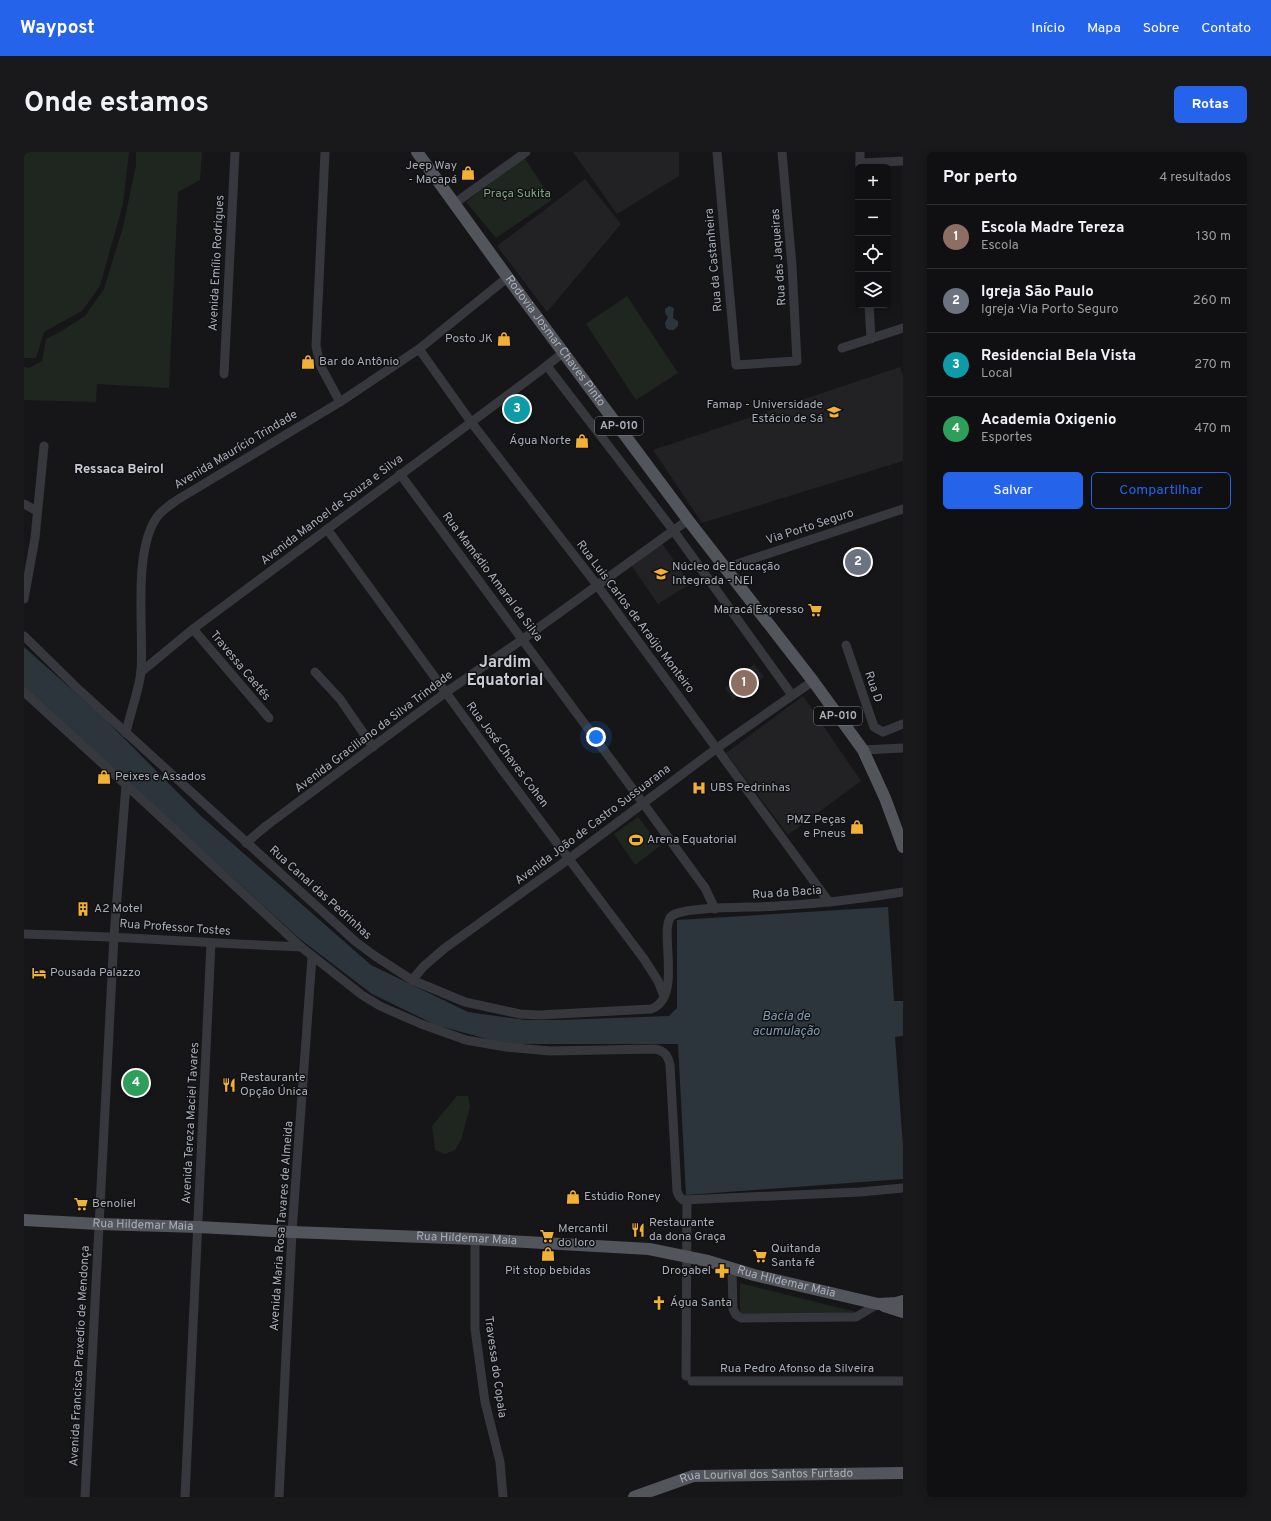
<!DOCTYPE html>
<html lang="pt">
<head>
<meta charset="utf-8">
<style>
  :root { --surface:#101012; --page:#19191b; --text:#f1f3f6; --muted:#9c9d9f; --line:#303032; --accent:#2563eb }
  body { margin:0; font-family:Overpass,sans-serif; background:var(--page); color:var(--text) }
  .controls { position:absolute; right:12px; top:12px; display:grid; overflow:hidden; border-radius:6px; box-shadow:0 2px 10px #0003 }
  .controls button { width:36px; height:36px; display:grid; place-items:center; padding:0; border:0; border-bottom:1px solid var(--line); background:var(--surface); color:var(--text); font:20px sans-serif }
  .you { position:absolute; left:572px; top:585px; width:14px; height:14px; margin:-10px; border:3px solid #fff; border-radius:50%; background:#1a73e8; box-shadow:0 0 0 6px #1a73e833 }
  .badge { display:grid; place-items:center; width:26px; height:26px; border-radius:50%; background:var(--accent); color:#fff; font-size:13px; font-weight:700 }
  .pin { position:absolute; translate:-50% -50%; border:2px solid #fff; box-shadow:0 1px 4px #0006 }
  .list { margin:0; padding:0; list-style:none }
  h2 { display:flex; justify-content:space-between; align-items:center; height:52px; margin:0; padding:0 16px; font-size:17px }
  h2 small { font-size:13px; font-weight:400; color:var(--muted) }
  .list li { display:grid; grid-template-columns:26px 1fr auto; gap:12px; align-items:center; box-sizing:border-box; height:64px; padding:0 16px; border-top:1px solid var(--line) }
  .list b { display:block; font-size:15px; white-space:nowrap }
  .list p { margin:0; font-size:13px; white-space:nowrap; color:var(--muted) }
  .list em { font-size:13px; font-style:normal; color:var(--muted) }
  .actions { display:flex; gap:8px; padding:12px 16px }
  .actions a { flex:1; padding:9px 0; border:1px solid var(--accent); border-radius:6px; text-align:center; font-size:14px; color:var(--accent) }
  .actions .main { background:var(--accent); color:#fff }
  .icon { flex:none; width:22px; height:22px; fill:none; stroke:currentColor; stroke-width:2; stroke-linecap:round; stroke-linejoin:round }
  .map { position:relative; flex:none; width:879px; height:1345px; overflow:hidden; border-radius:6px }
  header { display:flex; align-items:center; gap:24px; box-sizing:border-box; height:56px; padding:0 20px; background:var(--accent); color:#fff }
  header strong { font-size:19px }
  nav { display:flex; gap:22px; margin-inline-start:auto; font-size:14px }
  .intro { display:flex; align-items:center; justify-content:space-between; box-sizing:border-box; height:96px; padding:0 24px }
  h1 { margin:0; font-size:28px }
  .button { padding:10px 18px; border-radius:6px; background:var(--accent); color:#fff; font-size:14px; font-weight:700 }
  main { display:flex; gap:24px; padding:0 24px }
  aside { flex:1; background:var(--surface); border-radius:6px; box-shadow:0 2px 10px #0003 }
  .map>svg:first-child { display:block }
  .built { fill:#222225 }
  .green { fill:#1e261f }
  .water { fill:#2c353c }
  .lines { fill:none; stroke-linecap:round; stroke-linejoin:round }
  .minor { stroke:#37383d; stroke-width:9 }
  .major { stroke:#53555c; stroke-width:12 }
  .labels { text-anchor:middle; dominant-baseline:central; stroke-width:3; stroke-linejoin:round; paint-order:stroke }
  .shield { fill:#111113; stroke:#7b7e86; stroke-width:1 }
  .shield-label { font-size:11px; font-weight:bold; fill:#a8adb8 }
  .poi-label { font-size:12px; fill:#a8adb8; stroke:#111113; text-anchor:start }
  .park-label { font-size:12px; fill:#7fa381; stroke:#111113 }
  .street-label { font-size:12px; fill:#a8adb8; stroke:#111113 }
  .neighbourhood-label { font-size:13px; font-weight:bold; fill:#c9ccd4; stroke:#111113 }
  .water-label { font-size:13px; font-style:italic; fill:#7f9bb3; stroke:#111113 }
  .district-label { font-size:16px; font-weight:bold; fill:#c9ccd4; stroke:#111113 }
</style>
</head>
<body>
<header>
<strong>Waypost</strong>
<nav><a>Início</a><a>Mapa</a><a>Sobre</a><a>Contato</a></nav>
</header>
<div class="intro"><h1>Onde estamos</h1><a class="button">Rotas</a></div>
<main>
<div class="map">
<svg width="879" height="1345" viewBox="0 0 879 1345">
  <rect width="100%" height="100%" fill="#161618"/>
  <g class="built">
    <path d="M549 0H655V24L593 62Z"/>
    <path d="M561 27 597 72 523 160 473 94Z"/>
    <path d="M876 215 879 223V309L678 371 629 298Z"/>
    <path d="M637 390 666 432 634 452 607 413Z"/>
    <path d="M730 512 740 525 709 548 701 536Z"/>
    <path d="M779 544 837 629 764 683 702 601Z"/>
  </g>
  <g class="green">
    <path d="M0 0H105L99 52 76 134 58 159 20 180 12 206H0Z"/>
    <path d="M112 0H178L176 28 154 40 145 236 73 232 72 250 0 248V215L5 216 18 209 22 187 34 181 61 164 80 137 99 75 112 13Z"/>
    <path d="M500 5 528 48 472 86 442 50Z"/>
    <path d="M603 144 654 221 612 248 562 172Z"/>
    <path d="M614 665 636 694 611 713 590 682Z"/>
    <path d="M433 944H444L446 955 437 988 431 998 421 1002 411 998 408 974Z"/>
    <path d="M716 1131 836 1161H716Z"/>
  </g>
  <g class="water">
    <path d="M645 154 650 156 649 166 654 169V174L650 178H645L642 176 641 171 644 165 641 161V157Z"/>
    <path d="M0 495 79 565 177 664 347 813 444 860 501 868H535L645 864 653 856V768L864 755 870 849H879V884L871 885 879 994V1027L662 1043 654 892H481L412 873 348 842 276 787 0 536Z"/>
  </g>
  <g class="lines">
    <g class="minor">
      <path d="M301 0 292 194 296 213 316 250"/>
      <path d="M693 0 712 213 773 209 768 114 758 0"/>
      <path d="M836 0V11"/>
      <path d="M836 15V11L879 9"/>
      <path d="M431 51 502 0"/>
      <path d="M845 153 847 187"/>
      <path d="M818 196 879 176"/>
      <path d="M395 197 447 270 573 433 805 750"/>
      <path d="M523 214 649 378 768 543"/>
      <path d="M200 222 211 0"/>
      <path d="M376 322 619 651 681 736 691 757"/>
      <path d="M0 352 13 359"/>
      <path d="M303 377 479 619 620 807 634 829 640 844"/>
      <path d="M701 416 879 357"/>
      <path d="M0 447 11 386 20 294"/>
      <path d="M169 477 245 566"/>
      <path d="M0 484 52 535 332 790 351 804 388 828 441 850 496 862 515 863 627 857C661 845 632 773 649 763 664 754 732 756 752 754 794 752 837 747 879 740"/>
      <path d="M822 493 850 575 859 580 879 572"/>
      <path d="M117 520 169 477 516 219 540 200"/>
      <path d="M291 520 316 547 349 595"/>
      <path d="M0 540 102 633 277 795 338 843 356 854 397 872 442 888 482 895 526 899 631 897C641 899 644 904 646 913L653 1039 655 1044 659 1048 836 1040 879 1036"/>
      <path d="M102 581C106 561 115 539 117 519 120 477 109 405 131 368 136 359 145 354 153 348L316 250 395 197 484 125"/>
      <path d="M839 598 879 596"/>
      <path d="M222 691 242 674 421 541 499 487 664 368"/>
      <path d="M0 782C92 784 185 791 277 795"/>
      <path d="M388 828 400 814 421 796 546 706 693 596 789 529"/>
      <path d="M451 1087V1177L461 1250 476 1310 479 1345"/>
      <path d="M708 1117 709 1157 712 1163 717 1166 832 1165 854 1152"/>
      <path d="M662 1224 663 1049"/>
      <path d="M668 1229H879"/>
      <path d="M61 1345 90 784 102 633"/>
      <path d="M161 1345 187 791"/>
      <path d="M255 1345 268 1080 288 805"/>
    </g>
    <g class="major">
      <path id="s1" d="M393 0 495 141 664 368 789 529 839 598 861 646 879 695"/>
      <path id="s2" d="M0 1068 75 1072 174 1075 268 1080 451 1087 625 1097 684 1109 730 1123 854 1152 872 1151 879 1149"/>
      <path d="M860 1154 879 1160"/>
      <path id="s3" d="M610 1345 669 1324 879 1321"/>
    </g>
  </g>
  <defs>
    <symbol id="shop-bare" viewBox="-9 -9 18 18"><path d="M-5-2.5h2.3a2.7 3.5 0 0 1 5.4 0H5L5.5 6h-11ZM-1.5-2.5h3a1.5 2.3 0 0 0-3 0Z" fill="#f2b134" stroke="#111113" stroke-width="2.5" paint-order="stroke"/></symbol>
    <symbol id="university-bare" viewBox="-9 -9 18 18"><path d="M0-5L7-2L0 1L-7-2ZM-4 1L0 2.5L4 1V4Q0 6-4 4Z" fill="#f2b134" stroke="#111113" stroke-width="2.5" paint-order="stroke"/></symbol>
    <symbol id="school-bare" viewBox="-9 -9 18 18"><path d="M0-5L7-2L0 1L-7-2ZM-4 1L0 2.5L4 1V4Q0 6-4 4Z" fill="#f2b134" stroke="#111113" stroke-width="2.5" paint-order="stroke"/></symbol>
    <symbol id="supermarket-bare" viewBox="-9 -9 18 18"><path d="M-6-5.5h2.5l.6 2H6L4.5 2H-2.5L-4.4-4H-6ZM-1.5 3.2a1.3 1.3 0 1 0 .1 0ZM3 3.2a1.3 1.3 0 1 0 .1 0Z" fill="#f2b134" stroke="#111113" stroke-width="2.5" paint-order="stroke"/></symbol>
    <symbol id="hospital-bare" viewBox="-9 -9 18 18"><path d="M-5-5h3v3.5h4V-5h3V5h-3V1.5h-4V5h-3Z" fill="#f2b134" stroke="#111113" stroke-width="2.5" paint-order="stroke"/></symbol>
    <symbol id="stadium-bare" viewBox="-9 -9 18 18"><path d="M0-5a6.5 5 0 1 0 0 10a6.5 5 0 1 0 0-10ZM-3.5-1.8h7v3.6h-7Z" fill="#f2b134" stroke="#111113" stroke-width="2.5" paint-order="stroke"/></symbol>
    <symbol id="building-bare" viewBox="-9 -9 18 18"><path d="M-4-6H4V6H1V3H-1V6H-4ZM-2.5-4.3h1.7v1.8h-1.7ZM.8-4.3h1.7v1.8H.8ZM-2.5-1h1.7V.8h-1.7ZM.8-1h1.7V.8H.8Z" fill="#f2b134" stroke="#111113" stroke-width="2.5" paint-order="stroke"/></symbol>
    <symbol id="hotel-bare" viewBox="-9 -9 18 18"><path d="M-6-4.5h1.5V1H6V5H4.5V3h-9V5H-6ZM-4 0a1.8 1.8 0 1 1 3.6 0ZM.5 0V-2.5h3Q6-2.5 6 0Z" fill="#f2b134" stroke="#111113" stroke-width="2.5" paint-order="stroke"/></symbol>
    <symbol id="restaurant-bare" viewBox="-9 -9 18 18"><path d="M-5-6h1v4h1v-4h1v4h1v-4h1v5L-1.5 .5V6h-2V.5L-5-1ZM5-6V6H3V1.5H1.5Q1.5-4 5-6Z" fill="#f2b134" stroke="#111113" stroke-width="2.5" paint-order="stroke"/></symbol>
    <symbol id="pharmacy-bare" viewBox="-9 -9 18 18"><path d="M-2-6h4v4h4v4h-4v4h-4v-4h-4v-4h4Z" fill="#f2b134" stroke="#111113" stroke-width="2.5" paint-order="stroke"/></symbol>
    <symbol id="church-bare" viewBox="-9 -9 18 18"><path d="M-1.2-6h2.4v3.5h3.3v2.4h-3.3V6h-2.4V-.1h-3.3v-2.4h3.3Z" fill="#f2b134" stroke="#111113" stroke-width="2.5" paint-order="stroke"/></symbol>
  </defs>
  <g fill-rule="evenodd">
    <use href="#shop-bare" x="434" y="11" width="20" height="20"/>
    <use href="#shop-bare" x="470" y="177" width="20" height="20"/>
    <use href="#shop-bare" x="274" y="200" width="20" height="20"/>
    <use href="#university-bare" x="800" y="250" width="20" height="20"/>
    <use href="#shop-bare" x="548" y="279" width="20" height="20"/>
    <use href="#school-bare" x="627" y="412" width="20" height="20"/>
    <use href="#supermarket-bare" x="781" y="448" width="20" height="20"/>
    <use href="#shop-bare" x="70" y="615" width="20" height="20"/>
    <use href="#hospital-bare" x="665" y="626" width="20" height="20"/>
    <use href="#shop-bare" x="823" y="665" width="20" height="20"/>
    <use href="#stadium-bare" x="602" y="678" width="20" height="20"/>
    <use href="#building-bare" x="49" y="747" width="20" height="20"/>
    <use href="#hotel-bare" x="5" y="811" width="20" height="20"/>
    <use href="#restaurant-bare" x="195" y="923" width="20" height="20"/>
    <use href="#shop-bare" x="539" y="1035" width="20" height="20"/>
    <use href="#supermarket-bare" x="47" y="1042" width="20" height="20"/>
    <use href="#restaurant-bare" x="604" y="1068" width="20" height="20"/>
    <use href="#supermarket-bare" x="513" y="1074" width="20" height="20"/>
    <use href="#shop-bare" x="514" y="1092" width="20" height="20"/>
    <use href="#supermarket-bare" x="726" y="1094" width="20" height="20"/>
    <use href="#pharmacy-bare" x="688" y="1109" width="20" height="20"/>
    <use href="#church-bare" x="625" y="1141" width="20" height="20"/>
  </g>
  <g class="labels">
    <g class="shield">
      <rect x="571" y="265" width="48" height="18" rx="3"/>
      <rect x="790" y="555" width="48" height="18" rx="3"/>
    </g>
    <g class="shield-label">
      <text x="595" y="274">AP-010</text>
      <text x="814" y="564">AP-010</text>
    </g>
    <g class="poi-label">
      <text x="433" y="14" text-anchor="end">Jeep Way<tspan x="433" dy="14">- Macapá</tspan></text>
      <text x="469" y="187" text-anchor="end">Posto JK</text>
      <text x="295" y="210">Bar do Antônio</text>
      <text x="799" y="253" text-anchor="end">Famap - Universidade<tspan x="799" dy="14">Estácio de Sá</tspan></text>
      <text x="547" y="289" text-anchor="end">Água Norte</text>
      <text x="648" y="415">Núcleo de Educação<tspan x="648" dy="14">Integrada - NEI</tspan></text>
      <text x="780" y="458" text-anchor="end">Maracá Expresso</text>
      <text x="91" y="625">Peixes e Assados</text>
      <text x="686" y="636">UBS Pedrinhas</text>
      <text x="822" y="668" text-anchor="end">PMZ Peças<tspan x="822" dy="14">e Pneus</tspan></text>
      <text x="623" y="688">Arena Equatorial</text>
      <text x="70" y="757">A2 Motel</text>
      <text x="26" y="821">Pousada Palazzo</text>
      <text x="216" y="926">Restaurante<tspan x="216" dy="14">Opção Única</tspan></text>
      <text x="560" y="1045">Estúdio Roney</text>
      <text x="68" y="1052">Benoliel</text>
      <text x="625" y="1071">Restaurante<tspan x="625" dy="14">da dona Graça</tspan></text>
      <text x="534" y="1077">Mercantil<tspan x="534" dy="14">do loro</tspan></text>
      <text x="747" y="1097">Quitanda<tspan x="747" dy="14">Santa fé</tspan></text>
      <text x="524" y="1119" text-anchor="middle">Pit stop bebidas</text>
      <text x="687" y="1119" text-anchor="end">Drogabel</text>
      <text x="646" y="1151">Água Santa</text>
    </g>
    <g class="park-label">
      <text x="493" y="42">Praça Sukita</text>
    </g>
    <g class="street-label">
      <text transform="translate(755 105) rotate(-94)">Rua das Jaqueiras</text>
      <text transform="translate(690 108) rotate(-95)">Rua da Castanheira</text>
      <text transform="translate(193 111) rotate(-87)">Avenida Emílio Rodrigues</text>
      <text stroke="none"><textPath href="#s1" startOffset="234">Rodovia Josmar Chaves Pinto</textPath></text>
      <text transform="translate(212 298) rotate(-31)">Avenida Maurício Trindade</text>
      <text transform="translate(308 358) rotate(-37)">Avenida Manoel de Souza e Silva</text>
      <text transform="translate(786 375) rotate(-18)">Via Porto Seguro</text>
      <text transform="translate(468 425) rotate(53)">Rua Mamédio Amaral da Silva</text>
      <text transform="translate(611 465) rotate(53)">Rua Luis Carlos de Araújo Monteiro</text>
      <text transform="translate(216 514) rotate(50)">Travessa Caetés</text>
      <text transform="translate(849 535) rotate(71)">Rua D</text>
      <text transform="translate(350 580) rotate(-37)">Avenida Graciliano da Silva Trindade</text>
      <text transform="translate(483 603) rotate(53)">Rua José Chaves Cohen</text>
      <text transform="translate(569 673) rotate(-37)">Avenida João de Castro Sussuarana</text>
      <text transform="translate(296 741) rotate(42)">Rua Canal das Pedrinhas</text>
      <text transform="translate(763 741) rotate(-4)">Rua da Bacia</text>
      <text transform="translate(151 776) rotate(4)">Rua Professor Tostes</text>
      <text transform="translate(167 971) rotate(-87)">Avenida Tereza Maciel Tavares</text>
      <text stroke="none"><textPath href="#s2" startOffset="119">Rua Hildemar Maia</textPath></text>
      <text transform="translate(258 1074) rotate(-86)">Avenida Maria Rosa Tavares de Almeida</text>
      <text stroke="none"><textPath href="#s2" startOffset="443">Rua Hildemar Maia</textPath></text>
      <text stroke="none"><textPath href="#s2" startOffset="767">Rua Hildemar Maia</textPath></text>
      <text transform="translate(56 1204) rotate(-87)">Avenida Francisca Praxedio de Mendonça</text>
      <text transform="translate(471 1215) rotate(82)">Travessa do Copala</text>
      <text x="773" y="1217">Rua Pedro Afonso da Silveira</text>
      <text stroke="none"><textPath href="#s3" startOffset="136">Rua Lourival dos Santos Furtado</textPath></text>
    </g>
    <g class="neighbourhood-label">
      <text x="95" y="318">Ressaca Beirol</text>
    </g>
    <g class="water-label">
      <text x="762" y="865">Bacia de<tspan x="762" dy="15">acumulação</tspan></text>
    </g>
    <g class="district-label">
      <text x="481" y="511">Jardim<tspan x="481" dy="18">Equatorial</tspan></text>
    </g>
  </g>
</svg>
<div class="controls">
<button>+</button>
<button>−</button>
<button><svg class="icon" aria-label="locate" viewBox="0 0 24 24"><circle cx="12" cy="12" r="6"/><path d="M12 2v4M12 18v4M2 12h4M18 12h4"/></svg></button>
<button><svg class="icon" aria-label="layers" viewBox="0 0 24 24"><path d="M12 4l9 5-9 5-9-5zM3 14l9 5 9-5"/></svg></button>
</div>
<div class="you"></div>
<div class="pin badge" style="left:720px;top:531px;background:#8d6e63">1</div>
<div class="pin badge" style="left:834px;top:410px;background:#6b7280">2</div>
<div class="pin badge" style="left:493px;top:257px;background:#0f9aa8">3</div>
<div class="pin badge" style="left:112px;top:931px;background:#2e9e5b">4</div>
</div>
<aside>
<h2>Por perto<small>4 resultados</small></h2>
<ul class="list">
<li><span class="badge" style="background:#8d6e63">1</span><div><b>Escola Madre Tereza</b><p>Escola</p></div><em>130 m</em></li>
<li><span class="badge" style="background:#6b7280">2</span><div><b>Igreja São Paulo</b><p>Igreja · Via Porto Seguro</p></div><em>260 m</em></li>
<li><span class="badge" style="background:#0f9aa8">3</span><div><b>Residencial Bela Vista</b><p>Local</p></div><em>270 m</em></li>
<li><span class="badge" style="background:#2e9e5b">4</span><div><b>Academia Oxigenio</b><p>Esportes</p></div><em>470 m</em></li>
</ul>
<div class="actions"><a class="main">Salvar</a><a>Compartilhar</a></div>
</aside>
</main>
</body>
</html>
